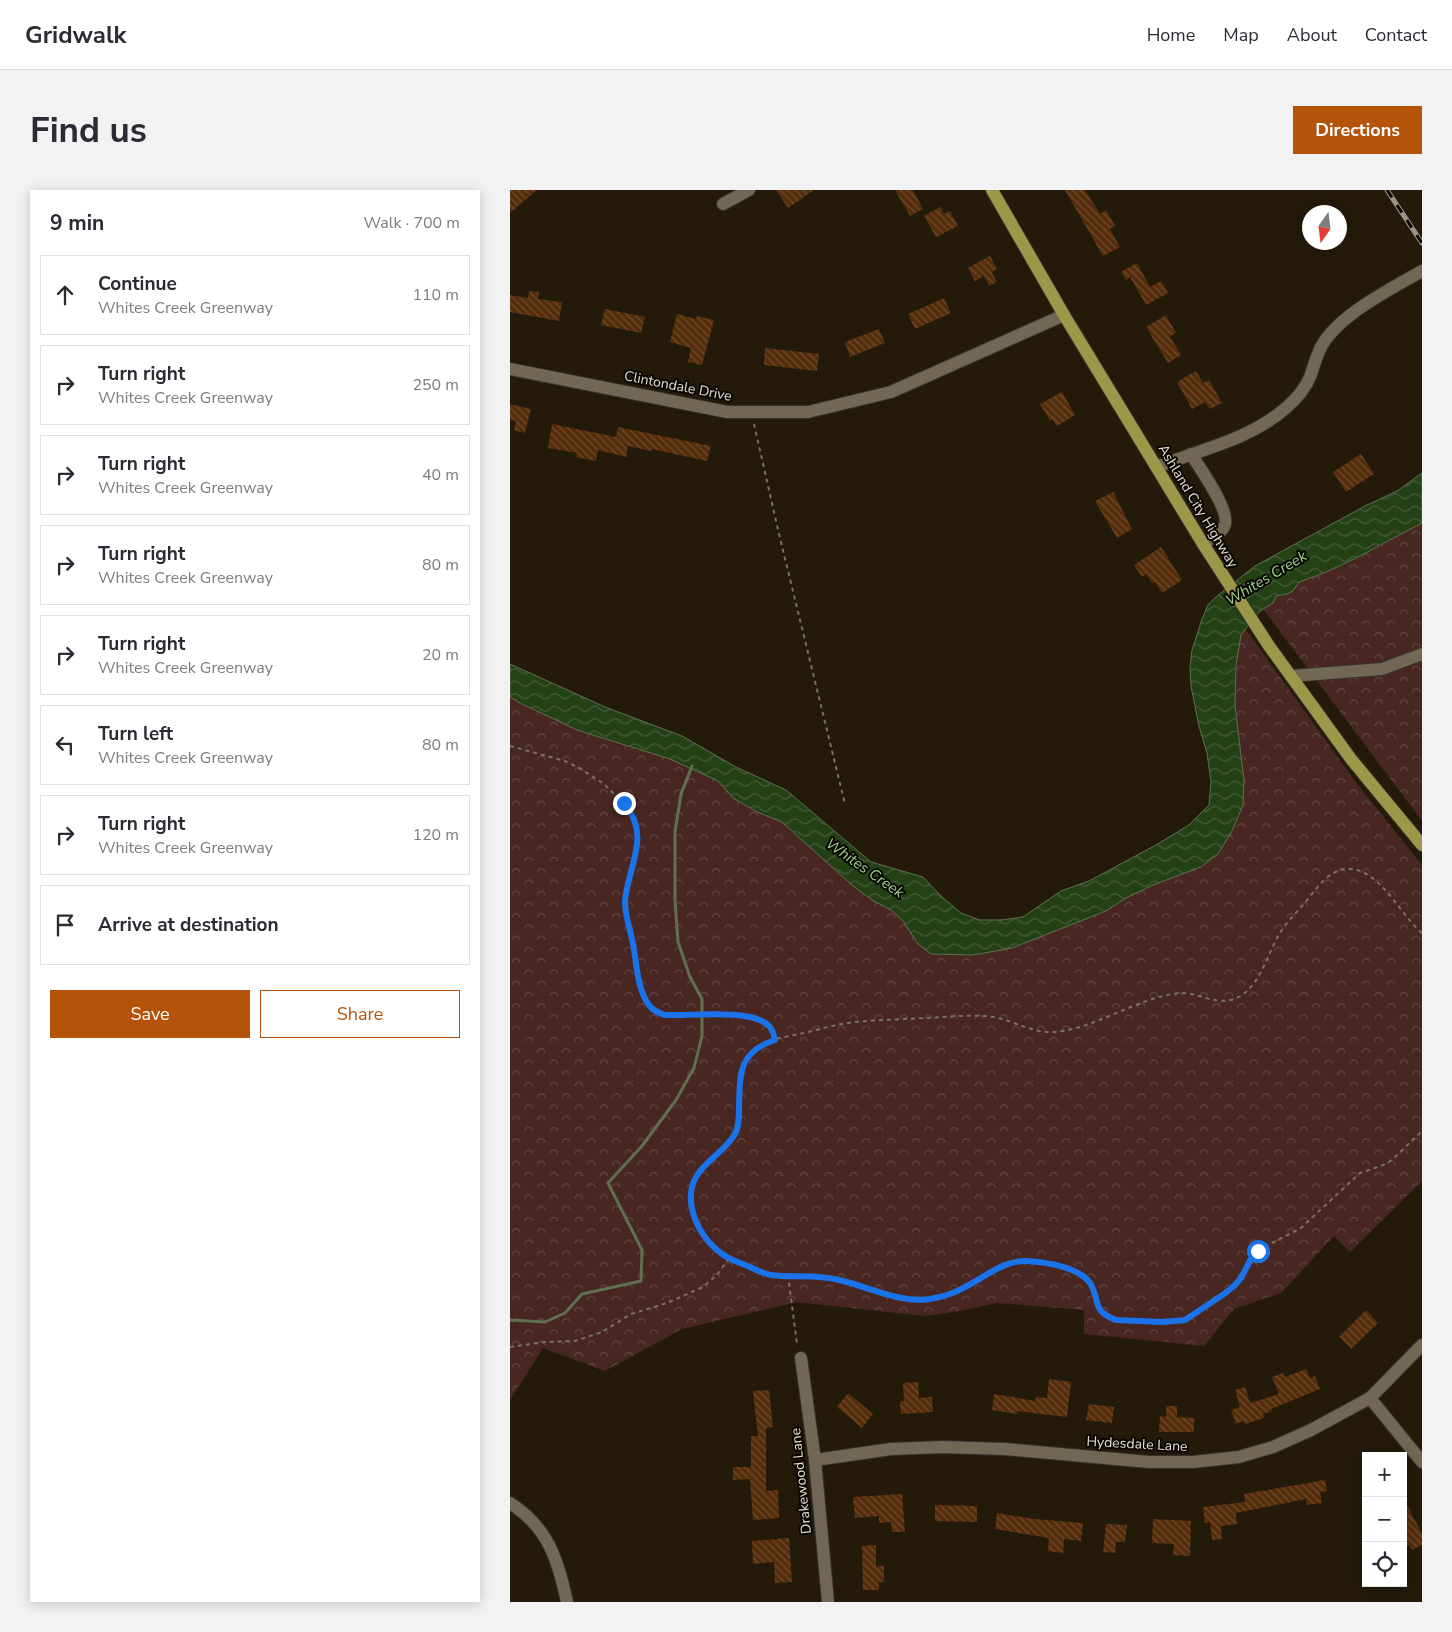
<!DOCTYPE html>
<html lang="en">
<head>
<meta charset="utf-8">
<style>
  :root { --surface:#fff; --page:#f2f2f3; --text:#2b2b33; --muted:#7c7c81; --line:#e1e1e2; --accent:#b45309 }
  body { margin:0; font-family:"Nunito Sans",sans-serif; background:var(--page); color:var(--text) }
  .controls { position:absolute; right:15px; bottom:15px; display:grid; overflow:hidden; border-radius:0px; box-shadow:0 2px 12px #0003 }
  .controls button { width:45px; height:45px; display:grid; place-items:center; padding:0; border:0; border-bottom:1px solid var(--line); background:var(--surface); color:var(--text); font:25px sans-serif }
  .compass { position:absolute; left:792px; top:15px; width:45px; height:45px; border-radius:50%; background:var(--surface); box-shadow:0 2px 12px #0003; rotate:194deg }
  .stop { position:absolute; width:15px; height:15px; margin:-11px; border:4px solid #1a73e8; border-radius:50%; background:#fff }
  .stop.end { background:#1a73e8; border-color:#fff; box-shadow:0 1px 5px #0008 }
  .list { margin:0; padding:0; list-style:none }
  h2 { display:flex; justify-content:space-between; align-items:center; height:65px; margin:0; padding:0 20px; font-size:21px }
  h2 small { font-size:16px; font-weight:400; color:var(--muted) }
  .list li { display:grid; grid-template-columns:32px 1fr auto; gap:15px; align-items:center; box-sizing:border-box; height:80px; margin:0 10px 10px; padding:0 10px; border:1px solid var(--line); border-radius:0px }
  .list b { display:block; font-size:19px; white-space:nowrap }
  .list p { margin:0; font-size:16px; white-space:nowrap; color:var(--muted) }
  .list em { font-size:16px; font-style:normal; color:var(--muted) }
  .actions { display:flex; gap:10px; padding:15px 20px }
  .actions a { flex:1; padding:11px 0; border:1px solid var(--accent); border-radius:0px; text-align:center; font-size:18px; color:var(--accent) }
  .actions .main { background:var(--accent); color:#fff }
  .icon { flex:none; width:28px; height:28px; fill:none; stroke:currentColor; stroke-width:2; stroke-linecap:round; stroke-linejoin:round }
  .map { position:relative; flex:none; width:912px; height:1412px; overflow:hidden; border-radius:0px }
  header { display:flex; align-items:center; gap:30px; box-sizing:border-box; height:70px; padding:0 25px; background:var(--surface); border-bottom:1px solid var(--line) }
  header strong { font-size:24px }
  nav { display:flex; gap:28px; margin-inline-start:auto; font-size:18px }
  .intro { display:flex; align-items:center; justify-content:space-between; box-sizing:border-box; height:120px; padding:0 30px }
  h1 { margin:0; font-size:35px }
  .button { padding:12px 22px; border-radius:0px; background:var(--accent); color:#fff; font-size:18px; font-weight:700 }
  main { display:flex; gap:30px; padding:0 30px }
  aside { flex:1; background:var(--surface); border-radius:0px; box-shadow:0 2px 12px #0003 }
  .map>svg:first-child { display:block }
  .forest { fill:url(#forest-crowns) }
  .water { fill:url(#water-waves); stroke:#5e704f }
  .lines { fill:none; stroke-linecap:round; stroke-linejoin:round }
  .stream { stroke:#5e704f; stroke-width:3 }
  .building { fill:url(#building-back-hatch) }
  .minor-casing { stroke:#37312b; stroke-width:14 }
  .major-casing { stroke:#37312b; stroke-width:14 }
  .path { stroke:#797164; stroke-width:2; stroke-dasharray:4 4; stroke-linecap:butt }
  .minor { stroke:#716755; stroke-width:12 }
  .major { stroke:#9c984a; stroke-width:12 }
  .rail-casing { stroke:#9a9387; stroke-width:5 }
  .rail { stroke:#090602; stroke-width:3; stroke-dasharray:9; stroke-linecap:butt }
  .route { stroke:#1a73e8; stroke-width:6 }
  .labels { text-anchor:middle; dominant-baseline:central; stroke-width:4; stroke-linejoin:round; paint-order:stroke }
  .street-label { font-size:14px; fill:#e5dfd5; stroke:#090602 }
  .water-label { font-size:15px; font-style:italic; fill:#a2d28d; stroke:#090602 }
</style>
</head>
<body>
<header>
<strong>Gridwalk</strong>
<nav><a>Home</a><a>Map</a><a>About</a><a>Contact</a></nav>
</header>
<div class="intro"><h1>Find us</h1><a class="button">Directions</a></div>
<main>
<aside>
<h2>9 min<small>Walk · 700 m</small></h2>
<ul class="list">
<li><svg class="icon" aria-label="ahead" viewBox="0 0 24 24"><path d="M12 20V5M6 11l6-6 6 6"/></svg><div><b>Continue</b><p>Whites Creek Greenway</p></div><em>110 m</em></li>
<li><svg class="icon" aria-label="right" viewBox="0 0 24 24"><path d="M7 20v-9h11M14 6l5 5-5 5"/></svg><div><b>Turn right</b><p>Whites Creek Greenway</p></div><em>250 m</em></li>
<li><svg class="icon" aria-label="right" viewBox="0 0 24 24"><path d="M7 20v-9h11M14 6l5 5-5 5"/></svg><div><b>Turn right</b><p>Whites Creek Greenway</p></div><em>40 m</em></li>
<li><svg class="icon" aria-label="right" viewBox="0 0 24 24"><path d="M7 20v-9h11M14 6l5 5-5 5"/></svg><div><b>Turn right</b><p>Whites Creek Greenway</p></div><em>80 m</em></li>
<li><svg class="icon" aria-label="right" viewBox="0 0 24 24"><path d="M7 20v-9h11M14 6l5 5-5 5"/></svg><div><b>Turn right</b><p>Whites Creek Greenway</p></div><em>20 m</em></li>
<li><svg class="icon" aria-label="left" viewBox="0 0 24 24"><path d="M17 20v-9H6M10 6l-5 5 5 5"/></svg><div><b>Turn left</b><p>Whites Creek Greenway</p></div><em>80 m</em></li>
<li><svg class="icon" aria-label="right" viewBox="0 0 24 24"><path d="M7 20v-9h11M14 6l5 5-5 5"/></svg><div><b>Turn right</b><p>Whites Creek Greenway</p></div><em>120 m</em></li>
<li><svg class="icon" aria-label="arrive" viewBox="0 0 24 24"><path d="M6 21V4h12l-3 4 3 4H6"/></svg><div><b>Arrive at destination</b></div></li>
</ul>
<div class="actions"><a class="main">Save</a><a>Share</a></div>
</aside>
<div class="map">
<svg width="912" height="1412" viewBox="0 0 912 1412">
  <defs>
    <pattern id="forest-crowns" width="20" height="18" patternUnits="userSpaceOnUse" patternTransform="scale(1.25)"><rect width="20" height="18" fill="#482723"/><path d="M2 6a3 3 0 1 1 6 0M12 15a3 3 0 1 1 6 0" fill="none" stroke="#624642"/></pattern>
    <pattern id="water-waves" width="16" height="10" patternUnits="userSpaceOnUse" patternTransform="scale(1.25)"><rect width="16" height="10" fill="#244116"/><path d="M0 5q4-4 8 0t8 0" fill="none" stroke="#445c37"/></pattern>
    <pattern id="building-back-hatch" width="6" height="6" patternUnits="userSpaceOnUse" patternTransform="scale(1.25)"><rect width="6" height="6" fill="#562d0a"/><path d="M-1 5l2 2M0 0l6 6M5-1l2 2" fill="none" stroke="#6e4b2d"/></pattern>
  </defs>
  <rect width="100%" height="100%" fill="#231a0a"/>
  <g class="forest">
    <path d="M912 333V631L753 419 763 413 766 406 773 405 782 401 789 392 814 383 844 369Z"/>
    <path d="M734 437 848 595 912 675V991L840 1062 824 1046 771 1103 724 1119 694 1156 574 1144V1120L486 1113 450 1121 415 1126 287 1112 172 1139 95 1181 33 1158 0 1210V490L200 582 284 632 385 710 496 747 728 610 713 481Z"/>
  </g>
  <path class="water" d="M912 283V333L844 369 814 383 789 392 783 401 777 404 766 406 763 413 750 421 731 445 726 475 725 515 734 591 733 615 722 641 708 664 691 677 643 695 616 708 596 721 502 758 463 765 421 764 408 754 393 731 381 720 362 710 343 696 272 632 247 622 223 608 208 591 160 569 67 540 12 514 0 507V474L95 517 172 546 226 577 276 600 361 672 413 687 432 707 451 723 470 730H491L513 727 551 701 579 691 646 655 679 635 699 615 701 592 697 563 689 536 681 496 680 477 682 460 692 429 698 415 707 406 745 376 855 316 887 301Z"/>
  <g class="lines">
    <path class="stream" d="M0 1130 35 1132 55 1123 72 1104 131 1091 132 1060 98 993 132 956 166 910 184 878 192 846V809L180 787 168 752 165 710V642L171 604 182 576"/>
  </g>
  <g class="building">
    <path d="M0 0H27L0 23Z"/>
    <path d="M266 0H304L278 18Z"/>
    <path d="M385 0H403L413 19 400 26Z"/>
    <path d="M555 0H575L590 24 596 20 605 36 600 39 610 57 593 66Z"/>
    <path d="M430 17 434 24 440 21 448 36 426 47 414 26Z"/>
    <path d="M480 66 487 79 482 82 487 92 479 96 474 86 465 91 458 78Z"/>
    <path d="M627 73 640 97 651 91 658 103 636 115 620 87 616 90 611 82Z"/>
    <path d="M19 101 29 102 28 109 52 112 49 131 0 122V105L18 108Z"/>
    <path d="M434 108 441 123 405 139 398 124Z"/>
    <path d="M95 119 135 127 131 143 91 135Z"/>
    <path d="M167 124 186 129 187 126 204 130 192 175 178 172 181 158 160 152Z"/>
    <path d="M656 125 666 143 660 146 671 165 658 173 636 137Z"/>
    <path d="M369 139 375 153 340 167 335 152Z"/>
    <path d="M255 158 309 164 307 181 254 175Z"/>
    <path d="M686 181 693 193 699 190 712 213 700 219 695 212 682 219 667 192Z"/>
    <path d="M552 202 565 225 547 236 542 229 540 231 530 214Z"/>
    <path d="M0 214 21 219 15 243 4 240 6 231 0 230Z"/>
    <path d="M42 234 106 247 108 237 201 256 197 271 142 259 141 261 118 256 116 267 88 260 86 271 66 267 67 263 38 258Z"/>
    <path d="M851 264 864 284 836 302 823 282Z"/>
    <path d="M603 302 622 339 607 348 585 311Z"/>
    <path d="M651 357 672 390 652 403 645 392 642 393 636 384 632 387 624 375Z"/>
    <path d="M856 1120 868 1133 841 1159 829 1147Z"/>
    <path d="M796 1179 800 1188 805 1186 810 1199 761 1219 762 1221 753 1224 754 1228 735 1234 734 1231 726 1234 721 1220 730 1217 725 1200 735 1197 740 1213 769 1204 762 1187 773 1183 775 1187Z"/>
    <path d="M539 1189 561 1192 557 1227 507 1221V1224L482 1220 484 1204 525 1211 526 1207 537 1208Z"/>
    <path d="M408 1192 409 1208 422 1207 423 1222 391 1224 390 1212 394 1211 393 1193Z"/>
    <path d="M259 1200 263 1237 256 1238V1301L268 1300 269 1328 243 1330 240 1289 223 1290V1277H241V1246H248L243 1201Z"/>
    <path d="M338 1203 363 1224 352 1238 327 1217Z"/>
    <path d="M579 1214 604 1217 602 1233 576 1230Z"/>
    <path d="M656 1216H667V1227L684 1228V1242H649L650 1226 656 1227Z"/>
    <path d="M815 1290 817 1301 810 1302 812 1313 797 1315 796 1309 726 1323 727 1334 711 1336 712 1349 702 1350 700 1332 695 1333 693 1317 735 1312 734 1304Z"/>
    <path d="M392 1304 395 1342H382L381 1332 369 1333V1326L345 1328 343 1307Z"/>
    <path d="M893 1307 912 1344V1355L902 1360 899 1355 893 1358Z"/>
    <path d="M425 1315 467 1316V1332L425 1331Z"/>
    <path d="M487 1323 524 1329 573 1333 571 1351 554 1349 553 1363 538 1361 539 1348 485 1339Z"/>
    <path d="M643 1329 681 1331 680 1366 663 1365 664 1354 642 1353Z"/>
    <path d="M596 1334 617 1335 615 1352H606L605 1363 593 1362Z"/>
    <path d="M279 1348 282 1392 265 1393 264 1372 243 1374 242 1351Z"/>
    <path d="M366 1355V1376H374V1392H369V1400H353L352 1356Z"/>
  </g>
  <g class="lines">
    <defs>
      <g id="minor">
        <path d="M213 14 239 0"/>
        <path d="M0 179 217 222H298L381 202 554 125"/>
        <path d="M681 264C689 277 723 324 714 337 710 344 700 349 693 354"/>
        <path d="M647 277C691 259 740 250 777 217 786 209 795 199 800 187 804 176 807 162 814 152 833 123 882 98 912 81"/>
        <path d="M781 486 872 479 912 464"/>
        <path d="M291 1168 305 1270 318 1412"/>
        <path d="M860 1208 912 1272"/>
        <path d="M305 1270 381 1259 433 1257 495 1259 639 1272H683L729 1267 763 1257 801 1240 860 1208 912 1155"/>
        <path d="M0 1313C38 1337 48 1370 57 1412"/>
      </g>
      <path id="major" d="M482 0 554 125 693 354 759 456 841 569 912 655"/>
    </defs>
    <use href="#minor" class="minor-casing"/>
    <use href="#major" class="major-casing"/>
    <g class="path">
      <path d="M244 234 269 344 335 614"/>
      <path d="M0 556 55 571 71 579 94 594 120 620 127 636 128 653 126 667 117 701 116 723 134 806 140 816 146 822 155 825C180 826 241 818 259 836 262 839 264 845 265 850"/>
      <path d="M912 743C890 725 869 677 837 679 817 680 805 701 793 715 785 724 776 733 770 743 756 765 749 804 720 810 702 814 687 802 670 803 626 807 580 843 538 842 516 841 497 827 475 826 456 825 436 827 417 828 393 829 368 830 344 832 327 834 311 839 294 843 276 847 254 849 241 863 218 887 239 922 223 947 209 969 178 980 181 1011 184 1047 209 1064 240 1077 246 1080 253 1083 260 1085 270 1087 280 1085 289 1085 304 1085 318 1087 333 1090 360 1097 389 1113 417 1110 468 1104 486 1059 547 1075 556 1077 572 1084 578 1092 592 1108 581 1121 607 1130L667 1132 682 1127 714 1105 724 1096 731 1088 743 1065 752 1058 791 1038 850 983 876 974 883 969 912 941"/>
      <path d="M278 1085 287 1154"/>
      <path d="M0 1157 35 1152 65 1151 92 1142 121 1124 157 1113 193 1097 207 1085 219 1068"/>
    </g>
    <use href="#minor" class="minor"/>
    <use href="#major" class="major"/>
    <defs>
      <path id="rail" d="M877 0 912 53"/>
    </defs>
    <use href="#rail" class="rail-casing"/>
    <use href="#rail" class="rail"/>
  </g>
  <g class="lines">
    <path class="route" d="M114 613C142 646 118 676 115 711 115 725 119 736 122 749 127 770 126 798 139 815 143 821 149 823 155 825 180 826 241 818 259 836 262 839 264 845 265 850 228 862 230 884 229 918 229 927 229 937 225 944 212 966 183 976 181 1003 179 1027 194 1051 212 1064 220 1070 231 1073 240 1077 246 1080 254 1084 261 1085 284 1088 306 1084 329 1090 357 1096 391 1114 420 1109 432 1107 445 1103 455 1097 475 1087 494 1070 517 1071 535 1072 569 1077 580 1093 591 1111 581 1121 606 1130L653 1132 675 1130 714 1104 724 1096 731 1088 743 1065 748 1061"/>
  </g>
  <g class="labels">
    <g class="street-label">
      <text transform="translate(168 196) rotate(11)">Clintondale Drive</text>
      <text transform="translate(688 316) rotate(59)">Ashland City Highway</text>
      <text transform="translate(627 1254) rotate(3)">Hydesdale Lane</text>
      <text transform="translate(291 1291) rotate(-96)">Drakewood Lane</text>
    </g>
    <g class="water-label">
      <text transform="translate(756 388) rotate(-31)">Whites Creek</text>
      <text transform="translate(355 678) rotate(35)">Whites Creek</text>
    </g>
  </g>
</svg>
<div class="controls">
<button>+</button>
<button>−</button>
<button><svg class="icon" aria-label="locate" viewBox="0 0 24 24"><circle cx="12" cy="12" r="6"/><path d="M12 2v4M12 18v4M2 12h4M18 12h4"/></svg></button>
</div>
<svg class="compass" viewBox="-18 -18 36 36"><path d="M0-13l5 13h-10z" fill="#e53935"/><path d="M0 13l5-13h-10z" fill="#7c7c81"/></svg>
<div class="stop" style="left:748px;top:1061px"></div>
<div class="stop end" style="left:114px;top:613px"></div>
</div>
</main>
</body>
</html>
